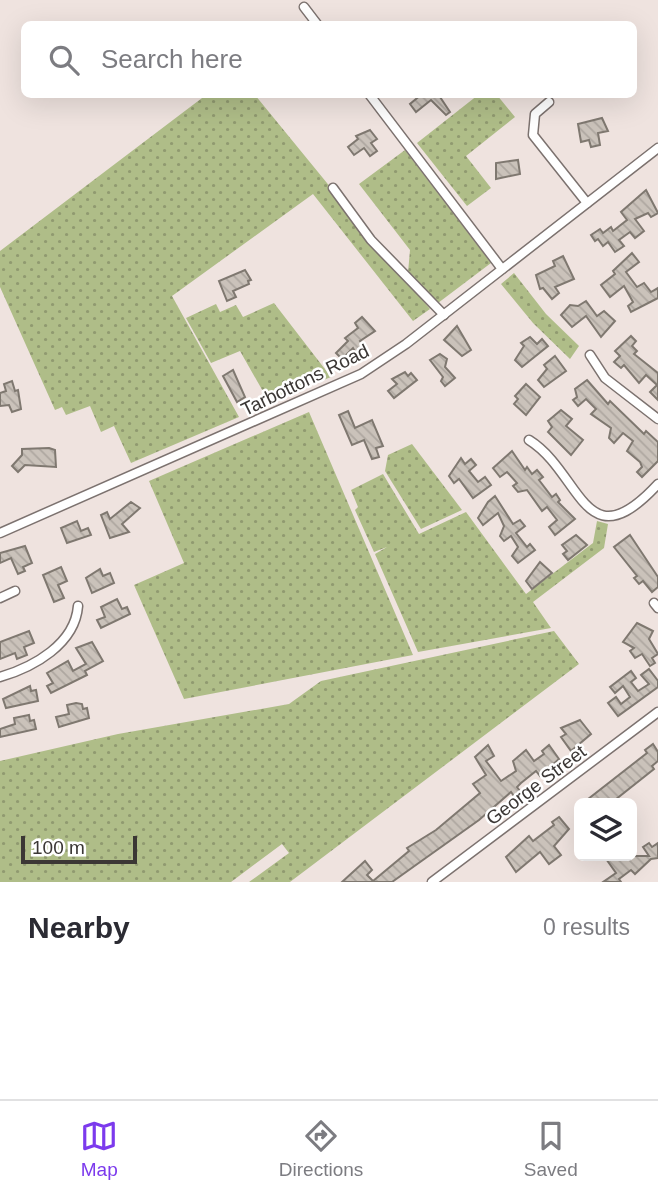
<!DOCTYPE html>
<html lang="en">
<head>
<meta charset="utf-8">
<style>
  :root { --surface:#fff; --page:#f7f7f7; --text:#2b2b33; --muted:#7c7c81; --line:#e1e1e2; --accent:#7c3aed }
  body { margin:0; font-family:Helvetica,sans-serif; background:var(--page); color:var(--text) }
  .controls { position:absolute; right:21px; bottom:21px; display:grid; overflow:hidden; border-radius:10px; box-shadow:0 7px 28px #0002 }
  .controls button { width:63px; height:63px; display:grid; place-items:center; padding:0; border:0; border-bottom:2px solid var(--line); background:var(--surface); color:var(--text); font:35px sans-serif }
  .scale { position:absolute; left:21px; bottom:18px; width:116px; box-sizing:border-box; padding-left:7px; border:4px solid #3b3735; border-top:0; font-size:19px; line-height:24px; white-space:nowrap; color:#3b3735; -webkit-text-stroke:5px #fff; paint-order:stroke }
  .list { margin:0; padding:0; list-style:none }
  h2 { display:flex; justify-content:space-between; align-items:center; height:91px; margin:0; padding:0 28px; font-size:30px }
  h2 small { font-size:23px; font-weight:400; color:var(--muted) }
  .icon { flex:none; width:38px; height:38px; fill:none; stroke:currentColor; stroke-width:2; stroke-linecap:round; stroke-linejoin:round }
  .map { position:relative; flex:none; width:658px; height:882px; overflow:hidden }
  .search { position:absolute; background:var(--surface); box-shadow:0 7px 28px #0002; left:21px; right:21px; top:21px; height:77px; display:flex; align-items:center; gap:18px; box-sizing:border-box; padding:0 24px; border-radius:10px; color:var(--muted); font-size:26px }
  .sheet { height:217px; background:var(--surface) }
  nav { display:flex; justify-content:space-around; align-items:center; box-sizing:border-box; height:98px; border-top:2px solid var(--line); background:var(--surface); font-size:19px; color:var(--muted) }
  nav a { display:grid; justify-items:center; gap:4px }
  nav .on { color:var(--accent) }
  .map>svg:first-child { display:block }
  .grass { fill:url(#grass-dots) }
  .building { fill:url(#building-back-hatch); stroke:#7f7870; stroke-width:2 }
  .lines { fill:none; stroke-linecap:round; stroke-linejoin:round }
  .minor-casing { stroke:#7c726f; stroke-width:11 }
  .minor { stroke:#fff; stroke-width:8 }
  .labels { text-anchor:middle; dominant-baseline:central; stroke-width:5; stroke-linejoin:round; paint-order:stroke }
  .street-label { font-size:19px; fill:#3b3735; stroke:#fff }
</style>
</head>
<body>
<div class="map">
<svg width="658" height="882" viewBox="0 0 658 882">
  <defs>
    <pattern id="grass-dots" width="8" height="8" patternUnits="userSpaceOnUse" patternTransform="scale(1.75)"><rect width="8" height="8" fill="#afbd88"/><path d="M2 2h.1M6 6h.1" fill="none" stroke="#909a70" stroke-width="1.8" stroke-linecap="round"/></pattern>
    <pattern id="building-back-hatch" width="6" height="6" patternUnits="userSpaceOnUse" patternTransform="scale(1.75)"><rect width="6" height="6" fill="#cac2ba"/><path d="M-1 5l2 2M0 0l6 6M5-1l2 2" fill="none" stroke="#aea7a0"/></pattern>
  </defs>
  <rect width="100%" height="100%" fill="#efe3df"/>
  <g class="grass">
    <path d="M206 95H255L430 309 413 321 313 194 172 296 239 417 131 463 114 426 101 432 90 406 66 415 62 407 55 410 0 287V251Z"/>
    <path d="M478 95H497L515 117 466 156 491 188 467 206 417 143Z"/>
    <path d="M405 150 491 263 438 303 408 273 410 250 359 184Z"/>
    <path d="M514 273 546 314 579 346 570 359 533 323 501 284Z"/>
    <path d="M274 303 331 377 269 402 240 351 211 363 186 318 216 304 220 312 236 305 243 317Z"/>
    <path d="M309 412 413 655 184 699 134 585 184 563 149 481Z"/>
    <path d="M412 444 462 510 421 529 385 471 388 455Z"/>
    <path d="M383 474 419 534 466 512 526 594 593 543 597 521 608 524 604 548 533 602 551 628 418 652 375 554 387 547 374 552 355 510 358 507 351 490Z"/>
    <path d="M554 631 579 664 290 882H249L289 853 282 844 231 882H0V761L118 734 289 704 321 681Z"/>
  </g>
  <g class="building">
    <path d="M422 94H438L450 112 446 115 431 100 416 112 410 104Z"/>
    <path d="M602 118 608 131 598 133 600 145 591 147 589 140 581 142 578 124Z"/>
    <path d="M370 130 377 139 371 143 377 151 370 156 364 148 354 155 348 147 358 139 356 136Z"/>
    <path d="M518 160 520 174 496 179V163Z"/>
    <path d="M646 190 658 213 651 217 648 213 635 219 644 231 635 238 630 232 619 240 624 246 615 252 608 242 603 246 598 239 595 241 591 235 600 229 603 233 611 227 613 231 627 220 621 212Z"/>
    <path d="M632 253 639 262 626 272 637 287 644 283 651 292 658 288V298L631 312 628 306 633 302 624 286 610 297 601 285 615 274 613 271Z"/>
    <path d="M563 256 574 279 555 287 559 293 552 299 543 288 540 289 536 275 555 266 553 261Z"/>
    <path d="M245 270 251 280 248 281 249 284 233 291 236 297 227 301 219 281Z"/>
    <path d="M586 301 597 316 604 311 615 321 601 337 586 316 572 327 561 315 570 305 578 306Z"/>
    <path d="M362 317 375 331 360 341 364 347 356 353 353 348 342 359 336 353 348 341 345 338 358 328 355 323Z"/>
    <path d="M457 326 471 350 462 356 444 340Z"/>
    <path d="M631 336 636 341 632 346 637 351 634 354 658 373V400L650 392 657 385 646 375 639 383 624 365 621 368 614 362 620 356 615 351Z"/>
    <path d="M530 337 537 344 542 339 548 346 522 367 515 360 524 346 521 343Z"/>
    <path d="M440 354 447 359 445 367 455 378 445 386 441 381 443 377 430 360Z"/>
    <path d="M555 356 566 371 544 387 538 380 547 369 544 365Z"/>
    <path d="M233 370 245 397 237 402 223 376Z"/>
    <path d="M405 372 408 376 411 373 417 380 394 398 388 391 397 384 392 379Z"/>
    <path d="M587 380 608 404 610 401 644 434 646 431 658 442V461L642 477 637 472 642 467 640 462 627 451 633 441 623 433 614 443 609 438 611 428 591 414 596 409 586 399 578 406 573 400 577 397 575 389Z"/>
    <path d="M12 381 15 391 18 390 21 409 12 412 9 405 0 406V393L6 391 4 384Z"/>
    <path d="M526 384 540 397 526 415 514 404 518 399 515 396Z"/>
    <path d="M561 410 572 419 566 426 583 440 571 455 548 432 552 427 548 421Z"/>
    <path d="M348 411 355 428 372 420 383 446 376 448 379 457 372 459 364 440 352 445 339 415Z"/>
    <path d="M49 448 55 450 56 467 25 465 18 472 12 466 22 455V449Z"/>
    <path d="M512 451 525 470 527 467 532 474 537 470 543 477 539 480 552 497 556 494 560 500 558 502 575 519 555 535 549 527 557 520 547 507 542 511 527 490 518 492 513 486 517 483 507 472 500 477 493 468Z"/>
    <path d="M461 458 465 464 471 459 476 465 469 471 478 482 485 477 491 485 473 498 459 479 454 483 449 476Z"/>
    <path d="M495 496 513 524 520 520 525 526 516 533 527 547 530 544 535 550 518 563 512 556 518 547 511 536 504 541 500 536 504 526 498 513 483 525 478 518 488 502Z"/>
    <path d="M131 502 140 508 122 524 129 532 110 538 101 515 107 512 110 519Z"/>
    <path d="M77 521 81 531 88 528 91 535 67 543 61 528Z"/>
    <path d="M576 535 587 545 568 560 563 554 567 551 562 545Z"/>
    <path d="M630 535 658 577V587L652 592 643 581 639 584 634 578 637 576 614 547Z"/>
    <path d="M25 546 32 563 23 567 25 571 18 574 11 558 0 563V553Z"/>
    <path d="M540 562 552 573 532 589 526 581Z"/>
    <path d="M61 567 67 581 58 585 64 598 54 602 43 575Z"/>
    <path d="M100 569 103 576 110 573 114 583 92 593 86 578Z"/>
    <path d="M117 599 122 609 127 607 130 614 101 628 97 620 105 617 101 607Z"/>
    <path d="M637 623 653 631 649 639 658 654 652 658 655 663 650 666 642 654 635 658 630 651 634 648 623 642Z"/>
    <path d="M29 631 34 643 24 647 27 655 17 659 15 653 0 659V642Z"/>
    <path d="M92 642 103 661 85 671 87 675 51 693 47 686 53 683 47 673 68 661 73 671 86 664 76 648Z"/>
    <path d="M649 669 658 681V687L618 716 608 703 616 697 621 704 630 697 623 686 615 693 610 687 631 671 636 678 631 682 638 691 649 684 641 675Z"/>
    <path d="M30 686 31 691 36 690 38 701 6 708 3 699Z"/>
    <path d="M76 703 82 704 83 709 87 708 89 718 59 727 56 717 69 714 67 705Z"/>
    <path d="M29 715 30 721 34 720 36 729 0 737V729L15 724 14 718Z"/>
    <path d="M580 720 591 734 571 751 561 737 566 734 561 728Z"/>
    <path d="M653 744 658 752V761L652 766 654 769 615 800 617 803H583L647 753 645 750Z"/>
    <path d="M488 745 494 756 486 761 501 781 516 771 513 761 526 750 534 761 544 754 542 751 549 745 559 759 540 776 536 771 521 783 517 787 520 791 514 796 511 792 479 820 392 882H342L365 861 372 870 367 875 373 881 409 851 407 848 436 830 480 793 473 784 486 775 475 757Z"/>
    <path d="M559 817 569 829 554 846 561 855 549 864 540 852 516 872 506 857 529 836 533 841 554 825 552 822Z"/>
    <path d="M649 843 652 847 658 843V858L651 859 635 874 631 870 619 879 621 882H603L616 873 604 856H649L643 847Z"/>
  </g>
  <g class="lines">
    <defs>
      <g id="minor">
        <path d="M304 7 317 24"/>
        <path d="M369 94 502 269"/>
        <path d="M549 102 535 114 533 135 587 203"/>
        <path d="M333 188 371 240 444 315"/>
        <path d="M590 355 605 378 658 419"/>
        <path d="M529 440C582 473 584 564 658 484"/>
        <path d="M0 533 361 374 406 344 658 148"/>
        <path d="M0 598 15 591"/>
        <path d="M654 603 658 608"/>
        <path d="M0 677C34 667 75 644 78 606"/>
        <path d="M432 882 658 712"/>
      </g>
    </defs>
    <use href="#minor" class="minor-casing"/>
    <use href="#minor" class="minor"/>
  </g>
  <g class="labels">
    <g class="street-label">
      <text transform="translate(305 380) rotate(-26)">Tarbottons Road</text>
      <text transform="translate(536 785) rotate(-37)">George Street</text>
    </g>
  </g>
</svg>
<div class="controls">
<button><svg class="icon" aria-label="layers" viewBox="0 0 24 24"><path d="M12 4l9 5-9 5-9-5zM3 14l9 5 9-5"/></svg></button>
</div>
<div class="scale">100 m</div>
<div class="search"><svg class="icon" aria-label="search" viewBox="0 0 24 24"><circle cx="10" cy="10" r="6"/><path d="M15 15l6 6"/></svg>Search here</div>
</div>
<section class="sheet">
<h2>Nearby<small>0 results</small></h2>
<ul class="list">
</ul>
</section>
<nav>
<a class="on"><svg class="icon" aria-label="map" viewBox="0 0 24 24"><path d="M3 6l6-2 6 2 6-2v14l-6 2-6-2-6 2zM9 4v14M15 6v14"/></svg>Map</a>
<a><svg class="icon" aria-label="directions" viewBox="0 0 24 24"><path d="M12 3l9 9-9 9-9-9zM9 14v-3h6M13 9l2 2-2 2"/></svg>Directions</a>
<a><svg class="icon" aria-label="saved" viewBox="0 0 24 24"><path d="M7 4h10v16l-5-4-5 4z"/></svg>Saved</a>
</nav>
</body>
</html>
